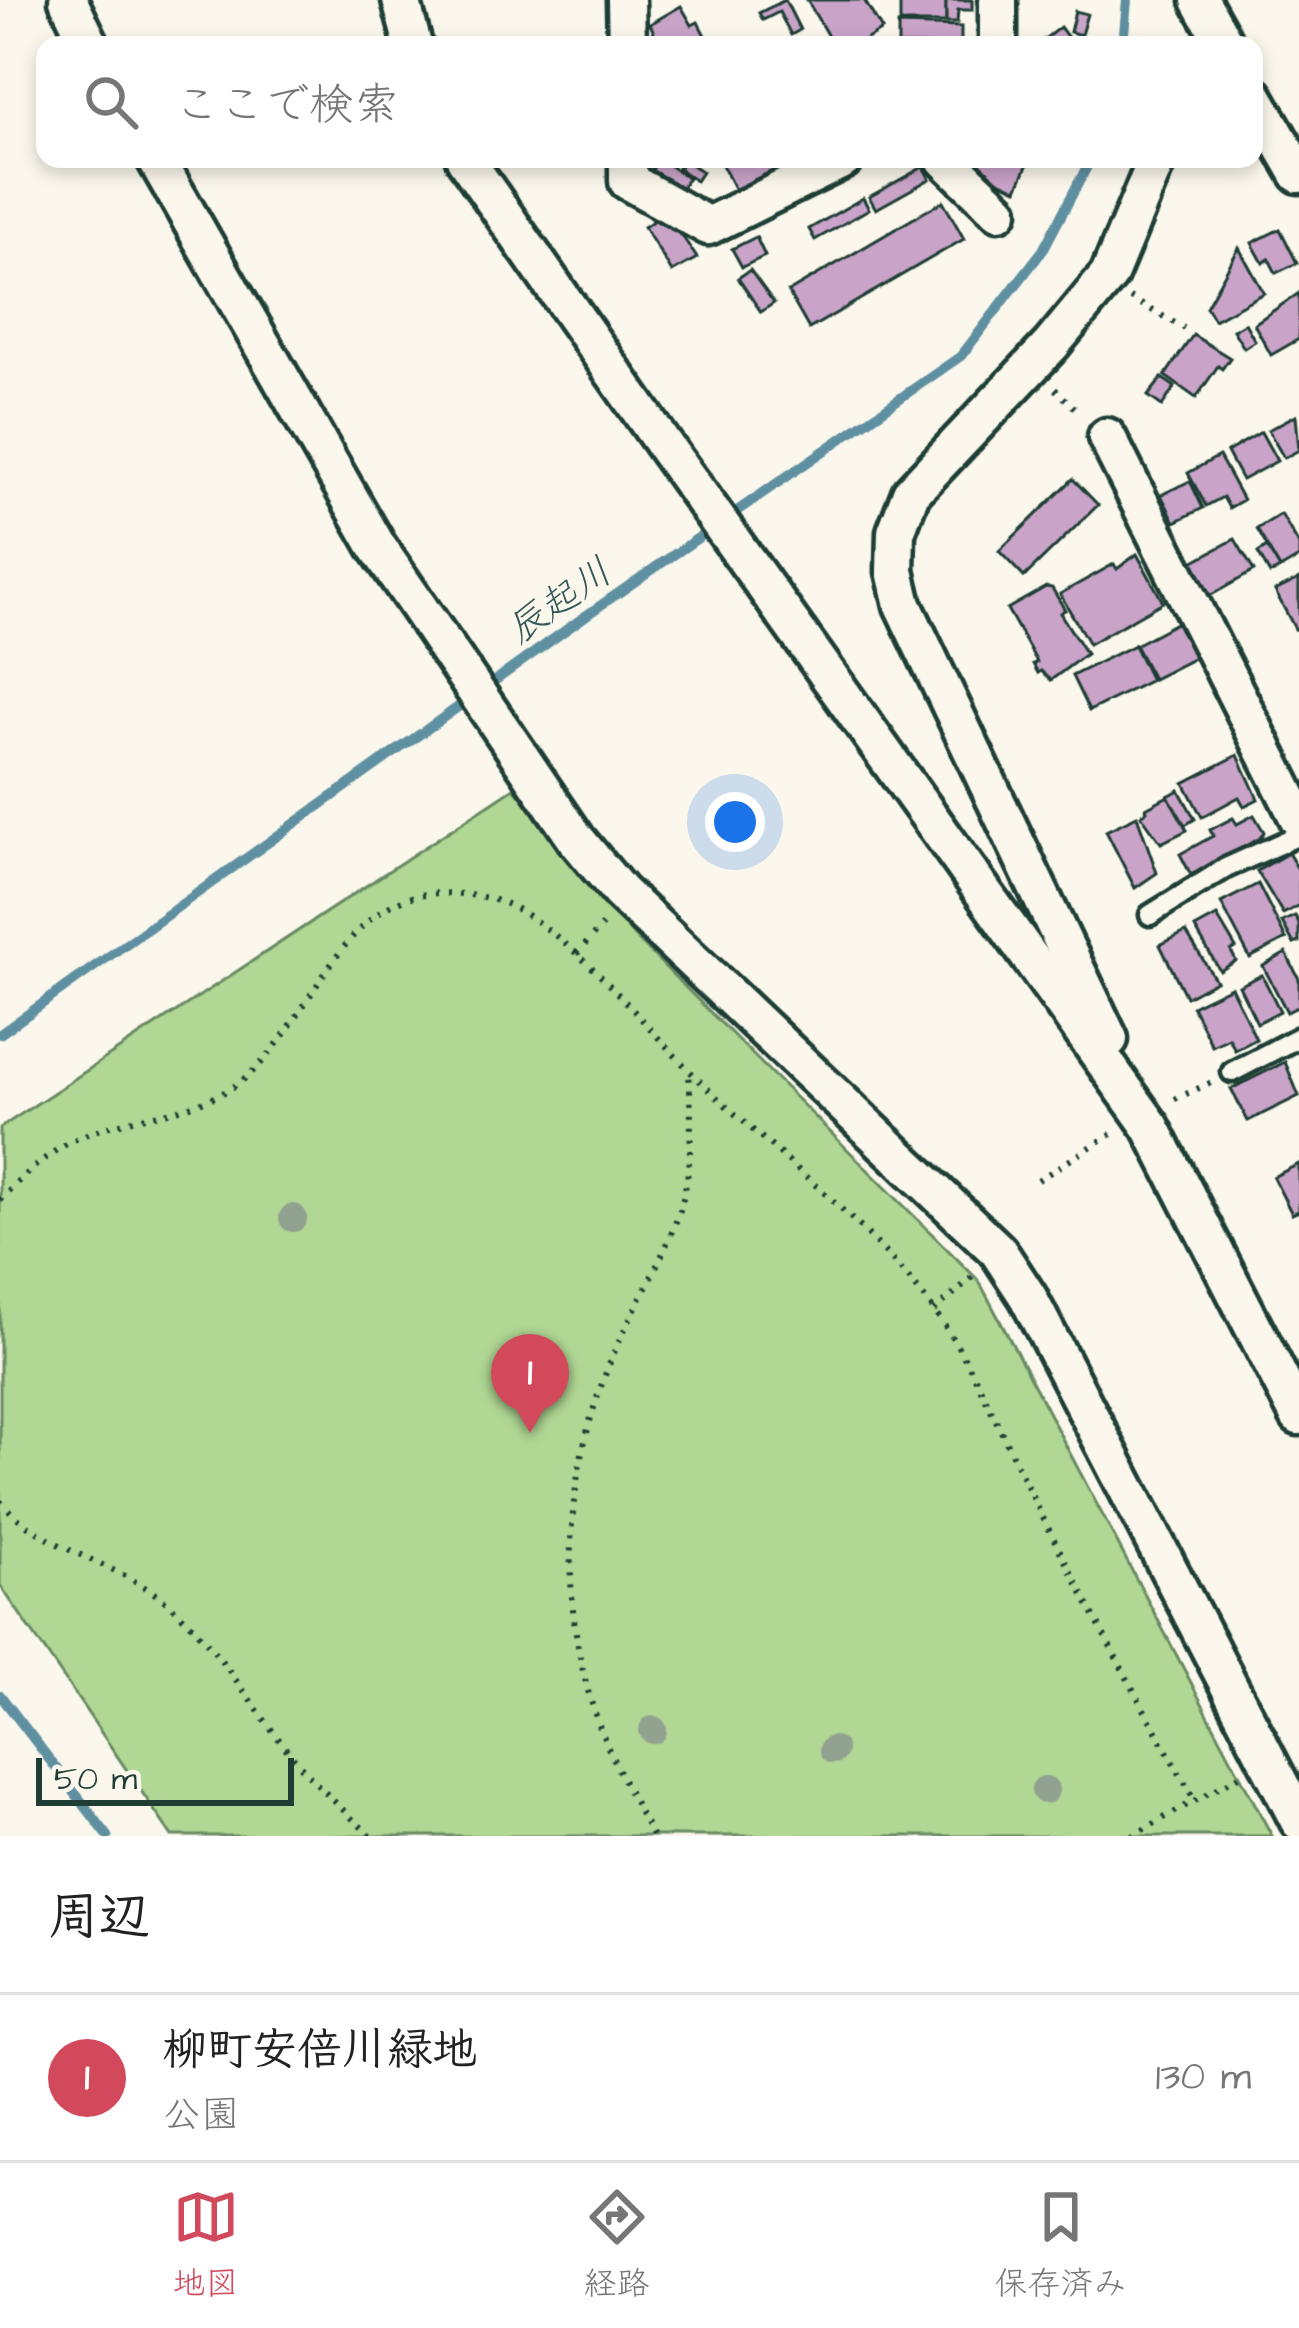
<!DOCTYPE html>
<html lang="ja">
<head>
<meta charset="utf-8">
<style>
  :root { --surface:#fff; --page:#f2f2f2; --text:#222; --muted:#767676; --line:#e0e0e0; --accent:#d1495b }
  body { margin:0; font-family:"Architects Daughter","Klee One",sans-serif; background:var(--page); color:var(--text) }
  .scale { position:absolute; left:36px; bottom:30px; width:258px; box-sizing:border-box; padding-left:12px; border:6px solid #1f3d34; border-top:0; font-size:33px; line-height:42px; white-space:nowrap; color:#1f3d34; -webkit-text-stroke:9px #fbf7ec; paint-order:stroke }
  .you { position:absolute; left:735px; top:822px; width:42px; height:42px; margin:-30px; border:9px solid #fff; border-radius:50%; background:#1a73e8; box-shadow:0 0 0 18px #1a73e833 }
  .badge { display:grid; place-items:center; width:78px; height:78px; border-radius:50%; background:var(--accent); color:#fff; font-size:39px; font-weight:700 }
  .pin { position:absolute; translate:-50% -99px; filter:drop-shadow(0 3px 6px #0008) }
  .pin::after { content:''; position:absolute; top:63px; width:42px; height:36px; background:inherit; clip-path:polygon(0 0,100% 0,50% 100%) }
  .list { margin:0; padding:0; list-style:none }
  h2 { display:flex; justify-content:space-between; align-items:center; height:156px; margin:0; padding:0 48px; font-size:51px }
  h2 small { font-size:39px; font-weight:400; color:var(--muted) }
  .list li { display:grid; grid-template-columns:78px 1fr auto; gap:36px; align-items:center; box-sizing:border-box; height:168px; padding:0 48px; border-top:3px solid var(--line) }
  .list b { display:block; font-size:45px; white-space:nowrap }
  .list p { margin:0; font-size:39px; white-space:nowrap; color:var(--muted) }
  .list em { font-size:39px; font-style:normal; color:var(--muted) }
  .icon { flex:none; width:66px; height:66px; fill:none; stroke:currentColor; stroke-width:2; stroke-linecap:round; stroke-linejoin:round }
  .map { position:relative; flex:none; width:1299px; height:1836px; overflow:hidden }
  .search { position:absolute; background:var(--surface); box-shadow:0 6px 18px #0003; left:36px; right:36px; top:36px; height:132px; display:flex; align-items:center; gap:30px; box-sizing:border-box; padding:0 42px; border-radius:24px; color:var(--muted); font-size:45px }
  .sheet { height:324px; background:var(--surface) }
  nav { display:flex; justify-content:space-around; align-items:center; box-sizing:border-box; height:168px; border-top:3px solid var(--line); background:var(--surface); font-size:33px; color:var(--muted) }
  nav a { display:grid; justify-items:center; gap:6px }
  nav .on { color:var(--accent) }
  .map>svg:first-child { display:block }
  .green { fill:#b0d793; stroke:#688a64; stroke-width:3 }
  .lines { fill:none; stroke-linecap:round; stroke-linejoin:round }
  .stream { stroke:#5f90a1; stroke-width:10 }
  .building { fill:#caa3c9; stroke:#1f3d34; stroke-width:3 }
  .lane-casing { stroke:#1f3d34; stroke-width:27 }
  .street-casing { stroke:#1f3d34; stroke-width:45 }
  .path { stroke:#1f3d34; stroke-width:6; stroke-dasharray:3 9; stroke-linecap:butt }
  .lane { stroke:#fbf7ec; stroke-width:18 }
  .street { stroke:#fbf7ec; stroke-width:36 }
  .tree { fill:#92a291 }
  .labels { text-anchor:middle; dominant-baseline:central; stroke-width:9; stroke-linejoin:round; paint-order:stroke }
  .water-label { font-size:39px; font-style:italic; fill:#345958; stroke:#fbf7ec }
</style>
</head>
<body>
<div class="map">
<svg width="1299" height="1836" viewBox="0 0 1299 1836">
  <rect width="100%" height="100%" fill="#fbf7ec"/>
  <filter id="ink" filterUnits="userSpaceOnUse"><feTurbulence type="fractalNoise" baseFrequency=".00833" numOctaves="2"/><feDisplacementMap in="SourceGraphic" scale="24" xChannelSelector="R" yChannelSelector="G"/><feConvolveMatrix kernelMatrix="1 2 1 2 8 2 1 2 1" color-interpolation-filters="sRGB"/></filter>
  <g filter="url(#ink)">
    <path class="green" d="M514 788 634 936 979 1281 1272 1836H172L0 1585V1128Z"/>
    <g class="lines">
      <g class="stream">
        <path d="M1123 45 1127 0"/>
        <path d="M0 1034 591 612 961 356 1043 250 1091 159"/>
        <path d="M0 1695 108 1836"/>
      </g>
    </g>
    <g class="building">
      <path d="M785 0 800 30 791 35 779 12 763 20 759 13Z"/>
      <path d="M807 0H864L882 30 857 45H833Z"/>
      <rect x="900" y="0" width="46" height="23"/>
      <path d="M946 0H972V10H958L957 23H946Z"/>
      <path d="M681 6 692 25 698 22 710 45H660L650 24Z"/>
      <path d="M1075 11 1087 14 1081 35 1070 32Z"/>
      <path d="M898 25 961 27V45H898Z"/>
      <path d="M1060 27 1069 39 1062 45H1046L1042 41Z"/>
      <path d="M660 159 688 178 677 194 649 173Z"/>
      <path d="M719 159H768L776 175 737 194Z"/>
      <path d="M980 159H1030L1017 189 975 170Z"/>
      <path d="M685 160 702 172 696 181 678 168Z"/>
      <path d="M923 167 930 179 876 209 869 197Z"/>
      <path d="M863 198 869 209 815 240 809 229Z"/>
      <path d="M943 201 964 239 809 329 788 292Z"/>
      <path d="M666 212 697 258 672 272 644 227Z"/>
      <path d="M1280 229 1297 263 1276 273 1269 259 1263 263 1252 243Z"/>
      <path d="M756 237 765 256 742 267 732 249Z"/>
      <path d="M1239 248 1264 293 1214 320 1206 307Z"/>
      <path d="M750 270 774 303 761 312 738 278Z"/>
      <path d="M1299 293V339L1271 355 1254 324Z"/>
      <path d="M1245 323 1255 341 1244 348 1233 330Z"/>
      <path d="M1193 335 1230 358 1222 369 1218 366 1196 398 1165 376Z"/>
      <path d="M1162 378 1175 387 1162 406 1148 396Z"/>
      <path d="M1296 415 1299 450 1284 458 1268 430Z"/>
      <path d="M1261 432 1277 461 1242 480 1227 452Z"/>
      <path d="M1219 456 1243 500 1229 508 1223 497 1206 506 1188 473Z"/>
      <path d="M1073 479 1098 505 1024 577 999 551Z"/>
      <path d="M1190 481 1203 508 1175 522 1161 495Z"/>
      <path d="M1281 514 1299 545V558L1280 569 1257 529Z"/>
      <path d="M1235 539 1254 571 1206 598 1187 565Z"/>
      <path d="M1267 547 1280 569 1270 574 1258 553Z"/>
      <path d="M1137 554 1163 602 1089 644 1060 594 1114 564 1117 569Z"/>
      <path d="M1299 579V627L1295 629 1275 591Z"/>
      <path d="M1046 587 1052 588 1065 610 1060 613 1086 654 1051 680 1041 671 1038 673 1033 664 1037 662 1007 609Z"/>
      <path d="M1178 622 1196 657 1153 679 1135 645Z"/>
      <path d="M1134 645 1151 680 1089 711 1072 676Z"/>
      <path d="M1238 755 1258 799 1244 806 1239 797 1202 817 1184 783Z"/>
      <path d="M1179 790 1195 819 1185 825 1168 796Z"/>
      <path d="M1168 796 1187 830 1161 843 1141 815 1147 811 1146 808Z"/>
      <path d="M1254 815 1264 832 1260 838 1191 875 1180 854 1213 836 1210 830 1233 818 1237 824Z"/>
      <path d="M1137 816 1157 873 1135 888 1106 831Z"/>
      <path d="M1288 853 1299 871V905L1283 914 1257 871Z"/>
      <path d="M1258 884 1286 939 1250 958 1221 903Z"/>
      <path d="M1217 916 1236 948 1231 951 1236 961 1220 971 1195 928Z"/>
      <path d="M1295 916 1299 923V942L1294 944 1282 922Z"/>
      <path d="M1186 932 1216 981 1186 997 1160 945Z"/>
      <path d="M1286 953 1299 979V1006L1287 1012 1263 966Z"/>
      <path d="M1262 975 1280 1011 1257 1023 1239 986Z"/>
      <path d="M1231 987 1256 1039 1235 1050 1229 1038 1212 1046 1192 1006Z"/>
      <path d="M1285 1062 1299 1096 1248 1121 1231 1089Z"/>
      <path d="M1299 1164V1211L1292 1214 1273 1177Z"/>
    </g>
    <g class="lines">
      <defs>
        <g id="lane">
          <path d="M1150 915 1226 868 1299 835"/>
          <path d="M1232 1072 1299 1037"/>
        </g>
        <g id="street">
          <path d="M68 0 90 45"/>
          <path d="M401 0 413 45"/>
          <path d="M626 0 627 45"/>
          <path d="M998 0V45"/>
          <path d="M1200 0 1225 45"/>
          <path d="M1254 96 1299 174"/>
          <path d="M156 159 377 546 576 839 620 892 998 1251 1028 1297 1299 1821"/>
          <path d="M465 159 666 448 1151 1127 1299 1416"/>
          <path d="M628 159V181L708 226 844 159"/>
          <path d="M945 159 999 211"/>
          <path d="M1107 437 1299 819"/>
          <path d="M1109 1039 903 605 895 571 896 532 911 493 1051 345 1109 275 1157 159"/>
        </g>
      </defs>
      <use href="#lane" class="lane-casing"/>
      <use href="#street" class="street-casing"/>
      <g class="path">
        <path d="M1130 298 1184 328"/>
        <path d="M1055 389 1080 413"/>
        <path d="M577 954 602 925"/>
        <path d="M1175 1099 1212 1082"/>
        <path d="M1038 1180 1116 1131"/>
        <path d="M0 1200C23 1176 48 1152 78 1138 128 1114 185 1117 233 1087 305 1041 330 914 419 895 446 890 493 895 517 909 593 954 645 1029 708 1089 784 1161 880 1232 940 1319 978 1373 1002 1437 1032 1496 1084 1599 1138 1700 1195 1801"/>
        <path d="M934 1311 976 1274"/>
        <path d="M0 1501C51 1557 122 1560 178 1612 223 1654 254 1710 293 1757 316 1785 344 1811 371 1836"/>
        <path d="M652 1836C634 1801 614 1765 600 1728 556 1608 563 1477 611 1360 632 1309 663 1262 680 1210 693 1166 692 1117 689 1073"/>
        <path d="M1132 1836 1239 1776"/>
      </g>
      <use href="#lane" class="lane"/>
      <use href="#street" class="street"/>
    </g>
    <g class="tree">
      <circle cx="293" cy="1218" r="14"/>
      <circle cx="653" cy="1730" r="14"/>
      <circle cx="833" cy="1750" r="14"/>
      <circle cx="1045" cy="1790" r="14"/>
    </g>
  </g>
  <g class="labels">
    <g class="water-label">
      <text transform="translate(560 602) rotate(-35)">辰起川</text>
    </g>
  </g>
</svg>
<div class="scale">50 m</div>
<div class="you"></div>
<div class="pin badge" style="left:530px;top:1433px">1</div>
<div class="search"><svg class="icon" aria-label="search" viewBox="0 0 24 24"><circle cx="10" cy="10" r="6"/><path d="M15 15l6 6"/></svg>ここで検索</div>
</div>
<section class="sheet">
<h2>周辺<small></small></h2>
<ul class="list">
<li><span class="badge">1</span><div><b>柳町安倍川緑地</b><p>公園</p></div><em>130 m</em></li>
</ul>
</section>
<nav>
<a class="on"><svg class="icon" aria-label="map" viewBox="0 0 24 24"><path d="M3 6l6-2 6 2 6-2v14l-6 2-6-2-6 2zM9 4v14M15 6v14"/></svg>地図</a>
<a><svg class="icon" aria-label="directions" viewBox="0 0 24 24"><path d="M12 3l9 9-9 9-9-9zM9 14v-3h6M13 9l2 2-2 2"/></svg>経路</a>
<a><svg class="icon" aria-label="saved" viewBox="0 0 24 24"><path d="M7 4h10v16l-5-4-5 4z"/></svg>保存済み</a>
</nav>
</body>
</html>
